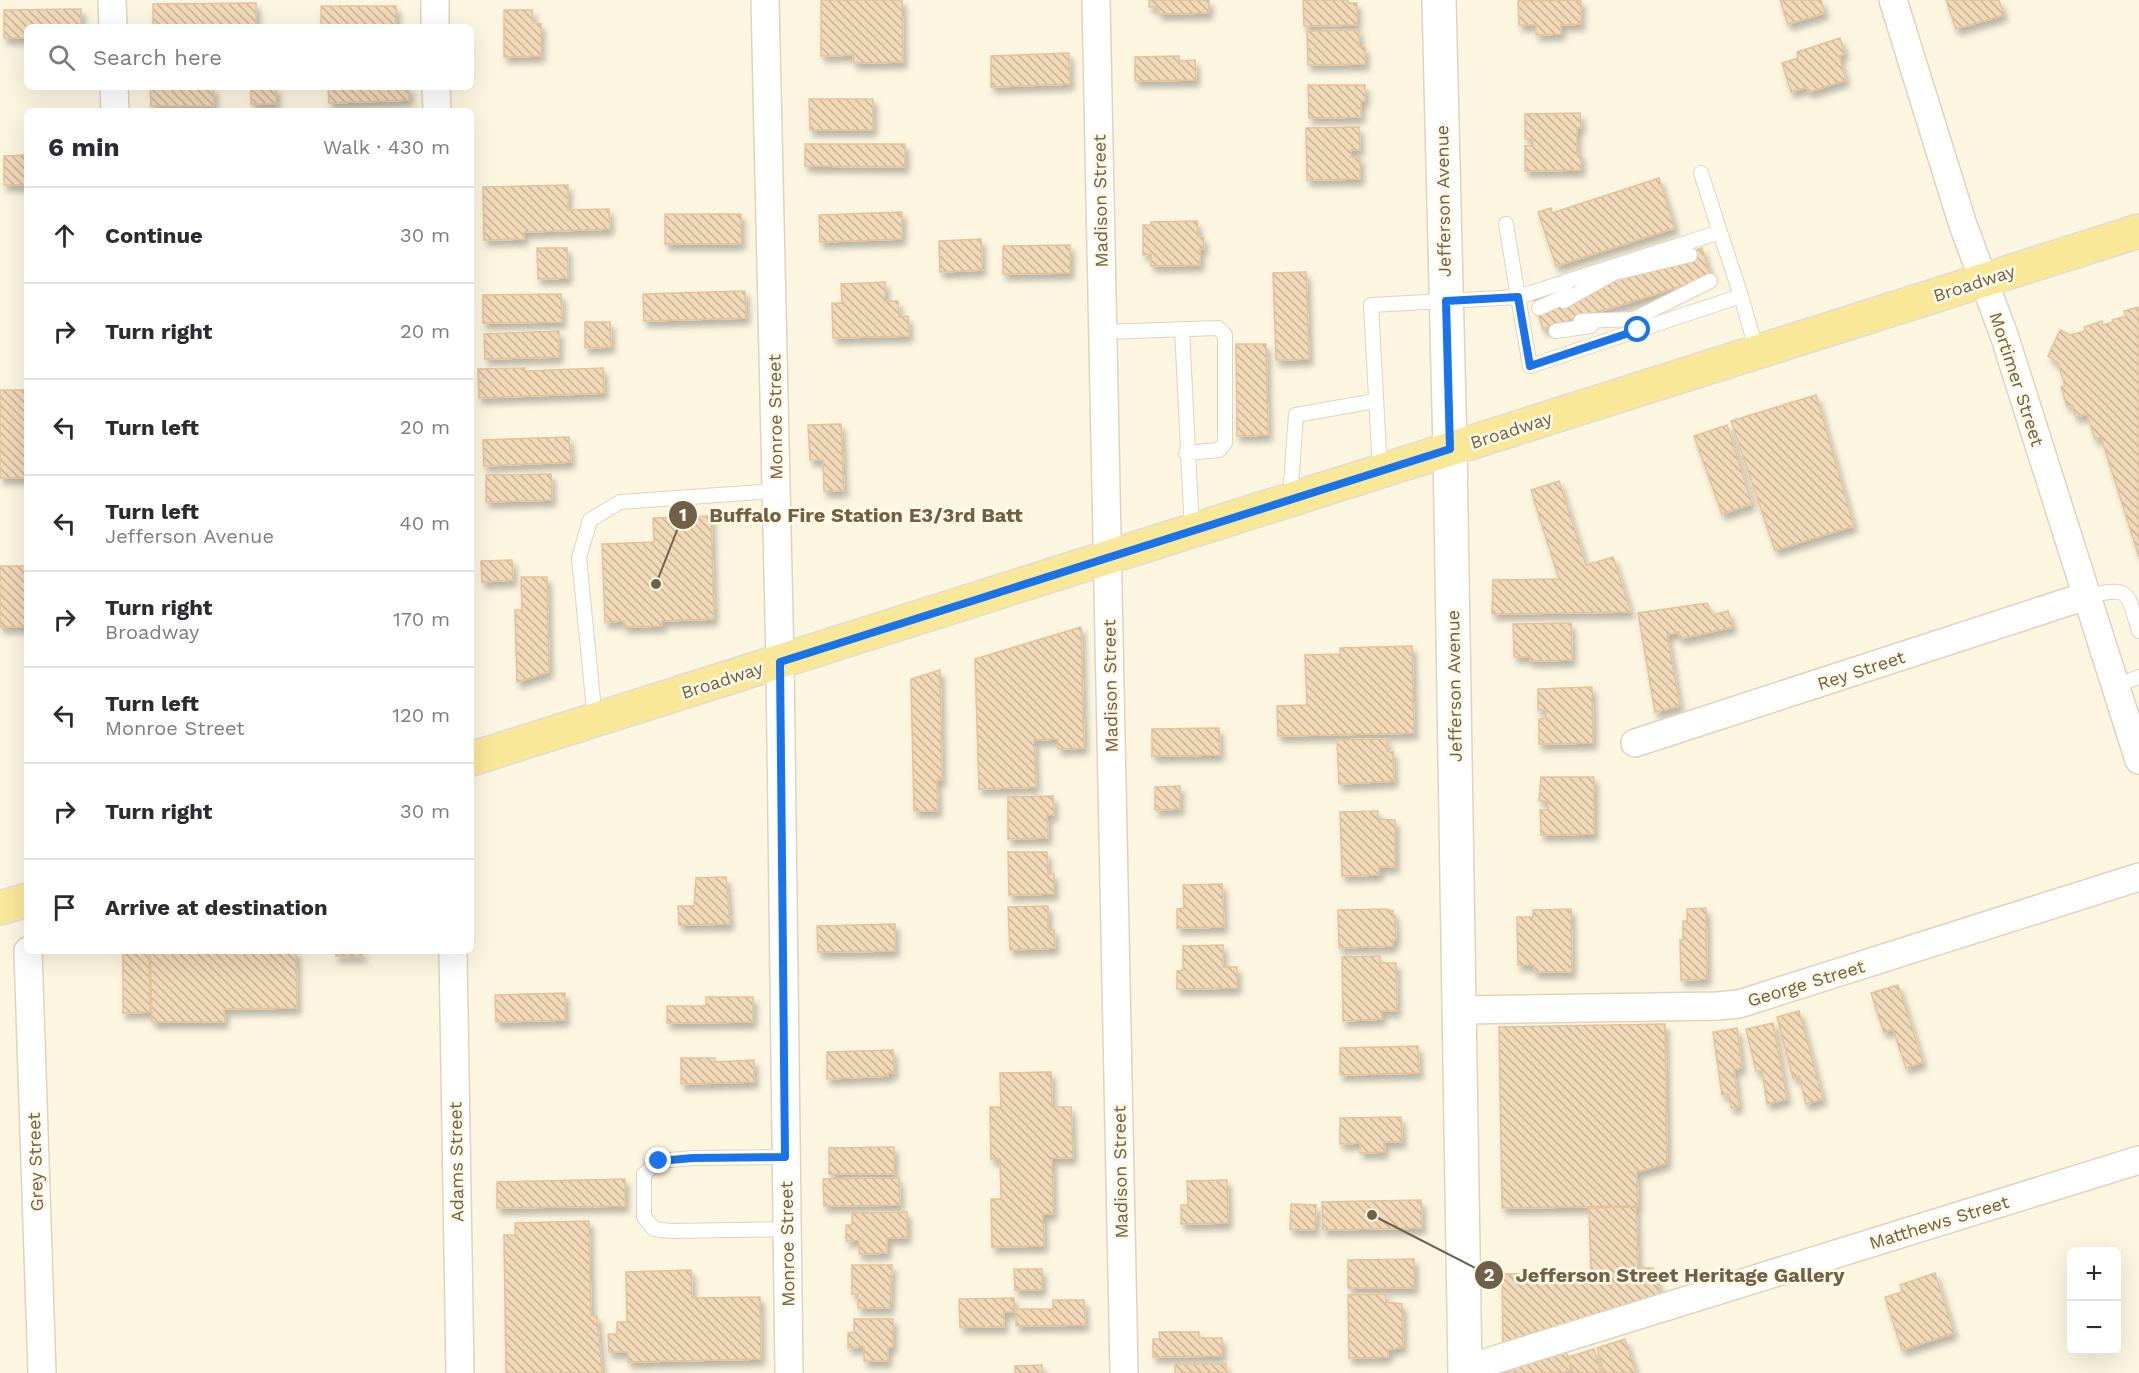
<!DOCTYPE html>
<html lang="en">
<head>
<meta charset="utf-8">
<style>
  :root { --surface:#fff; --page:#f2f2f3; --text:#2b2b33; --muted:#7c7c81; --line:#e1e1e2 }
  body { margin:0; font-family:"Work Sans",sans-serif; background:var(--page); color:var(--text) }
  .controls { position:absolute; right:18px; bottom:18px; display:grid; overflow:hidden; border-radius:9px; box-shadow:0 6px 24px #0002 }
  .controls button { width:54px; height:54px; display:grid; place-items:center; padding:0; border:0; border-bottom:2px solid var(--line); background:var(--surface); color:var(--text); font:30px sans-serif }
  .stop { position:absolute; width:18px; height:18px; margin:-14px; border:4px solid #1a73e8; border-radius:50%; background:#fff }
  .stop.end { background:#1a73e8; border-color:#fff; box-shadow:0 2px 6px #0008 }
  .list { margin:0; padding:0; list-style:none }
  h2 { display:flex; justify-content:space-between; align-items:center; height:78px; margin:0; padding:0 24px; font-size:26px }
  h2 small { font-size:20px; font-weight:400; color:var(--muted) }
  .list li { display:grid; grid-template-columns:39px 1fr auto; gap:18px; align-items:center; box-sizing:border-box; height:96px; padding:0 24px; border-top:2px solid var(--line) }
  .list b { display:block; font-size:22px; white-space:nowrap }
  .list p { margin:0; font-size:20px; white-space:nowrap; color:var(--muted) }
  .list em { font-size:20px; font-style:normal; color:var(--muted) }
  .icon { flex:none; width:33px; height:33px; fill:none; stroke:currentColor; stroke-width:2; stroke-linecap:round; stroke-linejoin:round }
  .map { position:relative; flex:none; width:2139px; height:1373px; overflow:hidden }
  .search { position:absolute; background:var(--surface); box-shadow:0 6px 24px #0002; left:24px; top:24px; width:450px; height:66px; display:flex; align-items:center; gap:15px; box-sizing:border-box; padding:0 21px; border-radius:9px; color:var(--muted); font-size:22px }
  .panel { position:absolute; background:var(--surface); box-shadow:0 6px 24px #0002; left:24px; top:108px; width:450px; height:846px; border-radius:9px }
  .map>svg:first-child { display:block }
  .building { fill:url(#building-back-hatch); stroke:#e3c399; stroke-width:1.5; filter:url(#shadow) }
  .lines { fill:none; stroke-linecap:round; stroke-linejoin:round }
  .service-casing { stroke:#e0d3bd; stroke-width:16 }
  .minor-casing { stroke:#e0d3bd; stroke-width:30 }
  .tertiary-casing { stroke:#e0d3bd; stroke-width:36 }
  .primary-casing { stroke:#e0dcd7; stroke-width:36 }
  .service { stroke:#fff; stroke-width:14 }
  .minor { stroke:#fff; stroke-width:27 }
  .tertiary { stroke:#fff; stroke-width:33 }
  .primary { stroke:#fae899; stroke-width:33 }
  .route { stroke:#1a73e8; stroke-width:8 }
  .labels { text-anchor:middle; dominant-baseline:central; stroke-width:5; stroke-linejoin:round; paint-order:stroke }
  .street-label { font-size:18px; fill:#725f48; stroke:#fffae6 }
  .leader { fill:none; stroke:#725f48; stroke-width:2 }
  .callout-dot { fill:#725f48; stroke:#fffae6; stroke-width:2 }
  .mark-label { font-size:18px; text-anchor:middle; font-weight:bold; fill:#fff }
  .callout-label { font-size:20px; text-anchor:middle; font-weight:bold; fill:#725f48; stroke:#fffae6; stroke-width:5; stroke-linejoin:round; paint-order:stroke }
</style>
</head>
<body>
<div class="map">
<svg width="2139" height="1373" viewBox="0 0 2139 1373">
  <defs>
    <pattern id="building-back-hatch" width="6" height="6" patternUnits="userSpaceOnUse" patternTransform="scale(1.5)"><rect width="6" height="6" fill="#f1d9b8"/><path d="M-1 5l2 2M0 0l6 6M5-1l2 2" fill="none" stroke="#c8b398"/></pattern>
    <filter id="shadow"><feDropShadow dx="3.5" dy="6" stdDeviation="3" flood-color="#0004"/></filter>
  </defs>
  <rect width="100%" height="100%" fill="#fcf6e1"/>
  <g class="building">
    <path d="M821 0H902L903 62 854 63 853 55 821 56Z"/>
    <path d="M1149 0H1209V13L1159 14 1158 7H1149Z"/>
    <path d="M1303 0H1348V3H1357V25L1304 26Z"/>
    <path d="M1581 0V24L1561 25V34L1536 35V25H1519L1518 1Z"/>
    <path d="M1780 0H1821L1825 13 1788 24Z"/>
    <path d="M1946 0H1999L2004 15 1956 29Z"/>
    <path d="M256 3V27H153V4Z"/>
    <rect x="321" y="6" width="75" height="21"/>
    <path d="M81 9V27H27V38H4V10Z"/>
    <path d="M504 10H532L533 23 541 24V56L504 57Z"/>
    <path d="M1359 30V47H1365V64L1308 65 1307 31Z"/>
    <path d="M1840 38 1845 54 1839 56 1846 80 1809 92 1807 87 1791 92 1782 63 1798 58 1797 52Z"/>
    <path d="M1069 53 1070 84 991 87V56Z"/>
    <path d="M1179 56V61L1195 60 1196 80 1135 81V57Z"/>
    <path d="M1308 85H1365V101H1361V117L1309 118Z"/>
    <path d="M150 87H213L214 106H151Z"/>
    <rect x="251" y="87" width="25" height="17"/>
    <path d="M328 87H409V100L329 103Z"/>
    <path d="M809 99H873V130H810Z"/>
    <path d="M1580 113 1581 128H1577V155L1581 154V170L1525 171V146L1533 145V139H1525V114Z"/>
    <path d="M1359 127 1360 150H1351V157H1360V179L1307 180 1306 128Z"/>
    <path d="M805 144H905V167L805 166Z"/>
    <path d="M27 155V185H4V156Z"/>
    <path d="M1659 178 1675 228 1556 266 1538 212 1551 208 1552 213Z"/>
    <path d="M568 185V210L609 209 610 229 524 232V239L484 240 483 187Z"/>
    <path d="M902 212V239L820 242 819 215Z"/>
    <rect x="665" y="214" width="76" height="30"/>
    <path d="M1197 221 1198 237H1203L1204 249H1200V265L1151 266V254L1143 255V225H1151V222Z"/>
    <path d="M981 239 982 270 940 272 939 241Z"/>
    <path d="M1070 245V273L1003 274V246Z"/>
    <path d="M537 248H567L568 278 538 279Z"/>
    <path d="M1702 248 1711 277 1543 329 1534 300Z"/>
    <path d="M1306 272 1309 359 1276 360 1273 273Z"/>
    <path d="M885 282V301H898L899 317 908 316 909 336 833 338 832 303H842L841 284Z"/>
    <path d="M745 291 746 318 644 321 643 294Z"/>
    <path d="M561 294 562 322 483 323V295Z"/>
    <path d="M2139 307V557L2101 437 2095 439 2087 414 2076 417 2072 405 2067 406 2061 387 2065 386 2058 363 2048 356 2060 330 2070 335 2085 331 2084 327 2102 321 2103 325 2113 322 2112 320 2126 316 2124 311Z"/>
    <path d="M585 322H610L611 347 585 348Z"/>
    <path d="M559 331V357L485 359 484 334Z"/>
    <path d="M1236 344H1266L1268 435 1237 436Z"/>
    <path d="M525 368V371L603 368 604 393 479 398 478 369Z"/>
    <rect x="0" y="390" width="27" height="88"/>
    <path d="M1816 395 1854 526 1775 550 1731 421Z"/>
    <path d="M841 424 844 491H824L823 460H810L808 425Z"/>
    <path d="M1727 425 1752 504 1722 514 1694 436Z"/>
    <path d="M569 437 571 462 484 466 483 440Z"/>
    <path d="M551 474 552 500 486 502V475Z"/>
    <path d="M1559 481 1586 565 1613 557 1631 612 1492 614 1493 580 1559 579 1531 490Z"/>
    <path d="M711 516 714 619 662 621V626L624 627V621L605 622 602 544 654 542 653 518Z"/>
    <path d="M512 560 513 580 482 582 481 561Z"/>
    <rect x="0" y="566" width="27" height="61"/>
    <path d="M521 577H547L549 672 517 682 515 610H522Z"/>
    <path d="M1707 603 1712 615 1728 611 1733 627 1680 639 1679 632 1667 635 1680 706 1655 712 1638 613Z"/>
    <path d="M1571 623 1572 660 1530 661V657H1514L1513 624Z"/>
    <path d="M1081 627 1084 748 1058 749V739L1034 740 1036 787 979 789 975 659Z"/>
    <path d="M1412 646 1414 733 1278 736 1277 706 1307 705 1305 655 1340 654V648Z"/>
    <path d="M940 670 942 780H937L938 811H914L911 679Z"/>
    <path d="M1592 687 1593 743 1539 744V719L1546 718V710H1538V689Z"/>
    <path d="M1219 728 1220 755 1152 756V729Z"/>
    <path d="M1387 739V751L1393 752 1394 781 1339 784 1337 740Z"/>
    <path d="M1541 777H1594V834L1541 835 1540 810H1548V801H1539Z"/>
    <path d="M1180 786V809L1155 810V787Z"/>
    <path d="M1053 796 1054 815H1047L1048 838 1008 839V797Z"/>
    <path d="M1378 811V819L1395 820V867H1379V875L1342 876 1340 812Z"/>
    <path d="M1008 852H1047L1048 874H1054V894L1009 895Z"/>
    <path d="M726 877 730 924 679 925 678 906H694L696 878Z"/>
    <path d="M1222 884 1224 927 1177 928V909L1184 908 1183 885Z"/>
    <path d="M1048 906V930H1054L1055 948 1010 950 1008 907Z"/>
    <path d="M1706 908 1707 979 1681 980 1680 940H1683V921H1687V909Z"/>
    <path d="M1386 909 1393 911V916H1395L1396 940H1393V946L1339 948 1338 910Z"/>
    <path d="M1571 909 1572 972H1534V965H1518L1517 917H1533V910Z"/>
    <path d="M895 924V951L818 952 817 926Z"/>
    <path d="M1223 945V967H1237V988L1177 989V971L1183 970V946Z"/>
    <path d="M123 951H149L150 1012 123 1013Z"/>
    <path d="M150 951H296L297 1008 224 1009 225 1022H152Z"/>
    <rect x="336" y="951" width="26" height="5"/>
    <path d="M1380 956V963H1396L1397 1011H1381L1382 1019 1343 1021 1342 957Z"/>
    <path d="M1898 985 1923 1062 1906 1068 1893 1029 1884 1032 1871 993Z"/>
    <path d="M565 993V1020L496 1022 495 995Z"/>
    <path d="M706 997H753V1022L667 1023V1006H706Z"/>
    <path d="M1799 1011 1823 1099 1806 1104 1799 1076 1793 1078 1777 1017Z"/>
    <path d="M1773 1023 1787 1099 1767 1104 1762 1071H1756L1746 1029Z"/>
    <path d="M1665 1024 1667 1163 1637 1172 1638 1206 1502 1208 1499 1027Z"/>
    <path d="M1737 1028 1742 1068 1734 1069 1739 1107 1731 1108 1729 1094 1722 1095 1713 1032Z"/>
    <path d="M1418 1046 1419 1073 1340 1075V1048Z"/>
    <path d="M893 1050 894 1073H888V1076L827 1079V1052Z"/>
    <path d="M681 1058H715V1062L754 1060V1082L681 1084Z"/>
    <path d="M1051 1072 1052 1107H1071L1073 1158H1052L1053 1214H1043L1044 1246 992 1247 991 1199H1001L1000 1159H991L990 1107H1001L1000 1073Z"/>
    <path d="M1401 1117 1402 1142H1384L1385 1152 1360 1153V1143L1340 1144V1118Z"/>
    <path d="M894 1147V1174H829V1148Z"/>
    <path d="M899 1178 900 1205 824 1206 823 1179Z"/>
    <path d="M625 1179V1206L497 1208V1182Z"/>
    <path d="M1227 1180 1228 1223 1181 1224V1205H1188L1187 1181Z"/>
    <path d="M1421 1200 1422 1228 1323 1230 1322 1202Z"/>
    <path d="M1291 1204 1316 1205 1315 1230 1290 1229Z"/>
    <path d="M1636 1207 1638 1268H1653L1661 1295 1503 1344 1502 1274 1591 1272 1589 1208Z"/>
    <path d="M907 1212V1238H887V1253L859 1254V1240L846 1241V1225H852V1213Z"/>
    <path d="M589 1221 591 1316H597L602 1373H506L504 1235H515V1223Z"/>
    <path d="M1414 1259V1288H1348V1260Z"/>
    <path d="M852 1265H892L890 1308H858V1294H852Z"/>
    <path d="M1014 1269H1042V1290H1015Z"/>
    <path d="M691 1270 692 1298 760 1297 761 1359 628 1362V1352H609L608 1334H617V1322H627L626 1272Z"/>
    <path d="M1935 1273 1954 1333 1902 1350 1885 1297 1902 1292 1900 1285Z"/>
    <path d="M1386 1294V1302L1402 1304 1403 1347 1388 1350V1357L1349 1358 1348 1295Z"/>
    <path d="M1014 1298V1312H1004V1327H960L959 1299Z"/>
    <path d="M1053 1300H1084L1085 1325 1016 1326V1309H1053Z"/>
    <path d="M854 1319H893V1347H888V1361H864V1347L848 1348V1333L854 1332Z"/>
    <path d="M1159 1332H1199V1338H1222V1356L1153 1357V1339H1160Z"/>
    <path d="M1625 1339 1636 1373H1604L1597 1348Z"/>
    <path d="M1594 1349 1601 1373H1573L1568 1357Z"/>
    <path d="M1566 1351 1571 1370 1562 1373H1502V1370Z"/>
    <rect x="1175" y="1364" width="51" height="9"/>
    <path d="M1042 1365V1373H1015V1366Z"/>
  </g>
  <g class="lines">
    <defs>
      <g id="service">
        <path d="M1701 173 1720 232"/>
        <path d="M1506 224 1518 297 1720 232 1741 296"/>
        <path d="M1564 301 1614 273 1690 255"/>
        <path d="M1539 308 1570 294"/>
        <path d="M1581 321 1634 319 1710 281"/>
        <path d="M1182 329 1192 531"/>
        <path d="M1556 331 1591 326"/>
        <path d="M1103 332 1218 328 1225 335V443L1219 450 1186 453"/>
        <path d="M1380 471 1371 305 1518 297 1530 366 1741 296 1757 352"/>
        <path d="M1290 498 1296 415 1375 401"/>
        <path d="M2086 596C2131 587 2126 589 2139 631"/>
        <path d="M2115 686 2139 677"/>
        <path d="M595 720 579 558 590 520 620 502 776 491"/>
        <path d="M785 1157 693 1158 659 1161 644 1174V1217L654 1229 670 1231 786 1229"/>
      </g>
      <g id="minor">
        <path d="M112 0 113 27"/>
        <path d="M435 0V27"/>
        <path d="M765 0 780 662 789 1373"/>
        <path d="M1096 0 1124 1373"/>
        <path d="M1893 0 1963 225 2004 335 2139 760"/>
        <path d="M114 87 115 111"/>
        <path d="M436 87 437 111"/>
        <path d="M1635 743 2086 596"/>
        <path d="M28 951 42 1373"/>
        <path d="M453 951 460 1373"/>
        <path d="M1459 1010 1717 1006 1739 1004 2139 877"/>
        <path d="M1465 1369 2139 1160"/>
      </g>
      <path id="tertiary" d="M1439 0 1450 449 1465 1373"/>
      <g id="primary">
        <path d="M471 759 2139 231"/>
        <path d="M0 908 27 900"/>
      </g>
    </defs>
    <use href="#service" class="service-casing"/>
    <use href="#minor" class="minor-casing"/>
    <use href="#tertiary" class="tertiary-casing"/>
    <use href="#primary" class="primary-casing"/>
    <use href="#service" class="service"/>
    <use href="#minor" class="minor"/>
    <use href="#tertiary" class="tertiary"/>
    <use href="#primary" class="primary"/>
  </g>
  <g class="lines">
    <path class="route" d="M659 1161 693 1158 785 1157 780 662 1450 449 1446 301 1518 297 1530 366 1638 330"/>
  </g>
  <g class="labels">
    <g class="street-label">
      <text transform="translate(1100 201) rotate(-91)">Madison Street</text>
      <text transform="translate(1443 201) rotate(-91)">Jefferson Avenue</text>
      <text transform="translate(1974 283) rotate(-18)">Broadway</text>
      <text transform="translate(2017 379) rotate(72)">Mortimer Street</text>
      <text transform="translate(775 417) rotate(-91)">Monroe Street</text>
      <text transform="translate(1511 430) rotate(-18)">Broadway</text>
      <text transform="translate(1861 670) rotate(-18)">Rey Street</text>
      <text transform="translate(722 680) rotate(-18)">Broadway</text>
      <text transform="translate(1110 686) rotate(-91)">Madison Street</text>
      <text transform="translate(1454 686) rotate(-91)">Jefferson Avenue</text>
      <text transform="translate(1806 983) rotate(-17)">George Street</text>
      <text transform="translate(35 1162) rotate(-92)">Grey Street</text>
      <text transform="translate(456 1162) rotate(-91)">Adams Street</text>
      <text transform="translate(1120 1172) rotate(-91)">Madison Street</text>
      <text transform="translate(1939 1222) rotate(-17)">Matthews Street</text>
      <text transform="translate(787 1244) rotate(-91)">Monroe Street</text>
    </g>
  </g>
  <path class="leader" d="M656 584L683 515M1372 1215L1489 1275"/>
  <g class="callout-dot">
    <circle cx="656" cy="584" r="6"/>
    <circle cx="1372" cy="1215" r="6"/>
    <circle cx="683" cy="515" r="15"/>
    <circle cx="1489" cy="1275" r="15"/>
  </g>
  <g class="mark-label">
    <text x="683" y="521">1</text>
    <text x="1489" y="1281">2</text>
  </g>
  <g class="callout-label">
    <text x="866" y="522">Buffalo Fire Station E3/3rd Batt</text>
    <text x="1680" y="1282">Jefferson Street Heritage Gallery</text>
  </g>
</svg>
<div class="controls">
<button>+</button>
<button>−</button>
</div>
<div class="stop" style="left:1638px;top:330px"></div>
<div class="stop end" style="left:659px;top:1161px"></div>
<div class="search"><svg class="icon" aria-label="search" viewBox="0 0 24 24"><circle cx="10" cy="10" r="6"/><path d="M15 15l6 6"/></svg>Search here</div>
<section class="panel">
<h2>6 min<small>Walk · 430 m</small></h2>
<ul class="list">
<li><svg class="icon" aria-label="ahead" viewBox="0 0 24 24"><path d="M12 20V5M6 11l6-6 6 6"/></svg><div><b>Continue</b></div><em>30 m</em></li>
<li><svg class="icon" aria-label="right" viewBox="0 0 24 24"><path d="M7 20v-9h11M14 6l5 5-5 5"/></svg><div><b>Turn right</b></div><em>20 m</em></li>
<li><svg class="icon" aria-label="left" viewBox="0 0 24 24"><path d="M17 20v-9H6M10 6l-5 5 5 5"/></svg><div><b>Turn left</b></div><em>20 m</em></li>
<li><svg class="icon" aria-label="left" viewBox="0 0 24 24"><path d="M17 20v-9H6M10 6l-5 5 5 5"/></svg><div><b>Turn left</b><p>Jefferson Avenue</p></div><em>40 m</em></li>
<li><svg class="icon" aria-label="right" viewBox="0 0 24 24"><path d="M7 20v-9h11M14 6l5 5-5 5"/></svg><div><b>Turn right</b><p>Broadway</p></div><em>170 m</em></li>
<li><svg class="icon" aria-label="left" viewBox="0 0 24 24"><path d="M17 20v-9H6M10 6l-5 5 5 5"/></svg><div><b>Turn left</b><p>Monroe Street</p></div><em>120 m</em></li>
<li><svg class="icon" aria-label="right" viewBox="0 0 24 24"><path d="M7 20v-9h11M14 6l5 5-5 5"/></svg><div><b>Turn right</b></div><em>30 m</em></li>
<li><svg class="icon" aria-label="arrive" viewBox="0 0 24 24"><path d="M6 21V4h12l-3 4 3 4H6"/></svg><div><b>Arrive at destination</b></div></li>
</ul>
</section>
</div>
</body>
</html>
